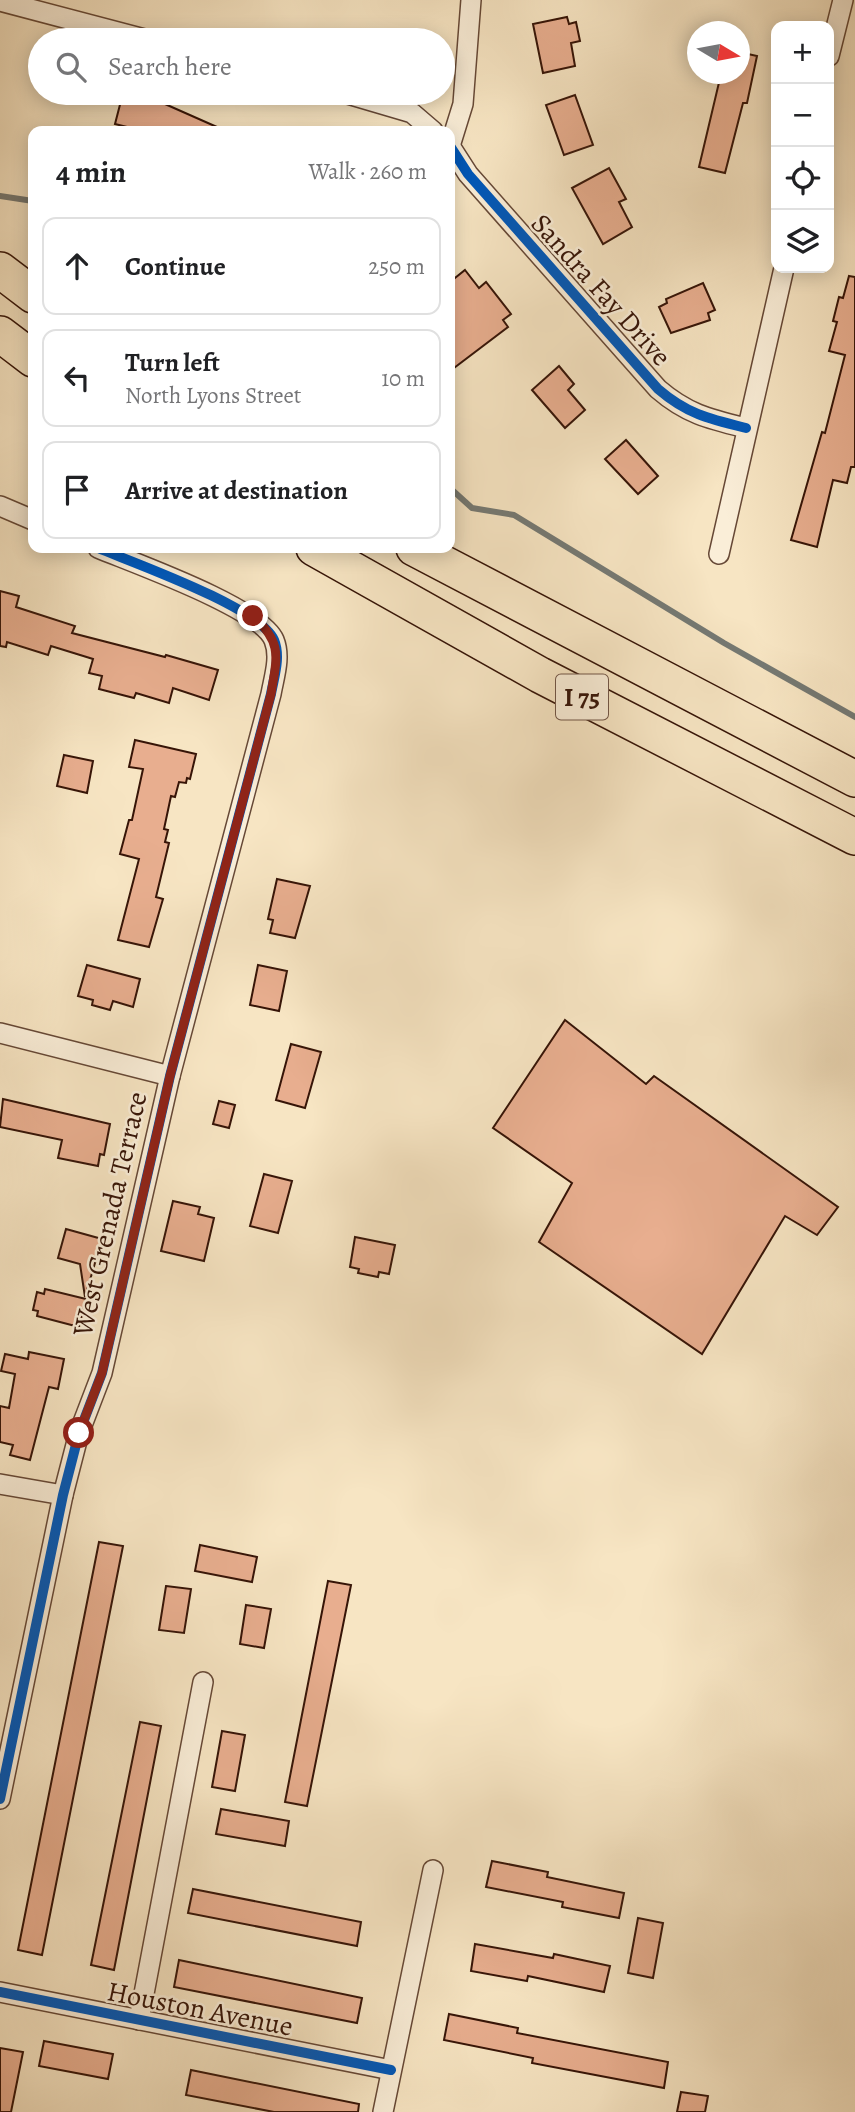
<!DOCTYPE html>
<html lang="en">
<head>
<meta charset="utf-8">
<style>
  :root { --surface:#fff; --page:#f2f2f2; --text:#202124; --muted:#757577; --line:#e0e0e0 }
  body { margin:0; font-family:Alegreya,serif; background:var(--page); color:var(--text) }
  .controls { position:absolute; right:21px; top:21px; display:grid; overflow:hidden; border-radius:14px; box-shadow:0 4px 18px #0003 }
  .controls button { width:63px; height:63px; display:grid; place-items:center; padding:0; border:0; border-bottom:2px solid var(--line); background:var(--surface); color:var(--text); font:35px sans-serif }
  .compass { position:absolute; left:687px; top:21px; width:63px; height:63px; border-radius:50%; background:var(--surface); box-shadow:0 4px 18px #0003; rotate:100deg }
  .stop { position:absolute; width:21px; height:21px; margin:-16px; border:5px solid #8f2418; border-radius:50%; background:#fff }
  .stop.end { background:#8f2418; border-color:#fff; box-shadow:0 2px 7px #0008 }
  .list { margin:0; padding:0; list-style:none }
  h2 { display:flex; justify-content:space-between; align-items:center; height:91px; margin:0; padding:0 28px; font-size:30px }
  h2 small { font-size:23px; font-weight:400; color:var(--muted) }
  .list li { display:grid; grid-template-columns:46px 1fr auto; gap:21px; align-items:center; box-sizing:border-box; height:98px; margin:0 14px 14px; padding:0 14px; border:2px solid var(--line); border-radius:14px }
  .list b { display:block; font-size:26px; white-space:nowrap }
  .list p { margin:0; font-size:23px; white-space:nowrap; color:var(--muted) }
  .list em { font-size:23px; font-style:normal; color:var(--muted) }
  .icon { flex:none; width:38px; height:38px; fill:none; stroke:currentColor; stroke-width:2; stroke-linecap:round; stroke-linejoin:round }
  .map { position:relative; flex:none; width:855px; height:2112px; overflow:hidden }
  .search { position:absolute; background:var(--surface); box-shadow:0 4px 18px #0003; left:28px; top:28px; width:427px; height:77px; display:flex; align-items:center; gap:18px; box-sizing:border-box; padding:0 24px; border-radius:38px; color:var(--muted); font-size:26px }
  .panel { position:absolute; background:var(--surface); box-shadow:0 4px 18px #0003; left:28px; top:126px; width:427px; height:427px; border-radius:14px }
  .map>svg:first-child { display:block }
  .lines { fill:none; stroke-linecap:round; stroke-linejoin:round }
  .stream { stroke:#757973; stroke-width:6 }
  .building { fill:#e8ae8f; stroke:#361407; stroke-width:2 }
  .minor-casing { stroke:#664836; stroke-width:22 }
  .motorway-casing { stroke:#361407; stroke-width:38 }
  .minor { stroke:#faeed8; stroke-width:19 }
  .motorway { stroke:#f7e5c3; stroke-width:35 }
  .cycleway-casing { stroke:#faeed8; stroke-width:15 }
  .cycleway { stroke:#0057b8; stroke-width:10 }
  .route { stroke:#8f2418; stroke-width:9 }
  .labels { text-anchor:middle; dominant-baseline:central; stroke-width:5; stroke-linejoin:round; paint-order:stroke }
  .shield { fill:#faeed8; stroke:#715546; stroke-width:2 }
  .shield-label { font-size:26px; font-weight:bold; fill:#361407 }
  .street-label { font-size:28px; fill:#361407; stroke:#faeed8 }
</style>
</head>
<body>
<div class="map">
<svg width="855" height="2112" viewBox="0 0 855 2112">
  <rect width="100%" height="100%" fill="#f7e5c3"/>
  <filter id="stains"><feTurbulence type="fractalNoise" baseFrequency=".00286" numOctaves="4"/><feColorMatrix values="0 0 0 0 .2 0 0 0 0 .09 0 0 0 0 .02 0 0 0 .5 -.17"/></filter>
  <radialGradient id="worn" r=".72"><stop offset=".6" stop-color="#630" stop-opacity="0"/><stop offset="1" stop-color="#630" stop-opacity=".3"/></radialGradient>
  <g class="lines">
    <g class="stream">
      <path d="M0 196 33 201"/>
      <path d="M450 488 472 508 514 515 724 643 855 717"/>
    </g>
  </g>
  <g class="building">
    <path d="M567 17 569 24 576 22 580 41 571 43 575 66 543 73 533 24Z"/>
    <path d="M739 52 757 56 747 103H743L725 173 699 167 721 74H739Z"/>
    <path d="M123 93 165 104 226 131H143L115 124Z"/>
    <path d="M575 95 593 145 564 155 546 105Z"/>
    <path d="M609 168 626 199 619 202 632 227 603 244 572 188Z"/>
    <path d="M465 270 479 288 486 282 511 314 503 320 508 327 450 371V282Z"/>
    <path d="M849 276 855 277V467H851L847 483 833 480 817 547 791 540 822 432 825 433 845 355 829 351 837 322 833 321 839 297 843 298Z"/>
    <path d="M703 283 715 310 708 313 710 320 671 333 659 307 667 303 666 299Z"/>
    <path d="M559 366 574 384 568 390 585 410 565 428 532 390Z"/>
    <path d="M626 440 658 476 638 494 605 459Z"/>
    <path d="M0 591 19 596 16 607 75 626 72 633 165 657 166 655 218 670 209 700 173 688 169 703 136 693 134 698 99 689 102 676 89 673 93 659 51 646 48 655 7 642 6 647 0 646Z"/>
    <path d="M135 740 196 754 190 779 187 778 186 783 179 782 175 797 171 796 164 829 168 830 165 842 169 843 156 897 163 899 149 947 118 940 139 859 120 854 129 820H132L143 769 129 767Z"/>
    <path d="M64 755 93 761 87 793 57 786Z"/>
    <path d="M277 879 310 886 295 938 270 933 273 920 268 919Z"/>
    <path d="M87 965 140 979 133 1007 113 1001 110 1010 92 1005 93 1000 78 996Z"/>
    <path d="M258 965 287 971 279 1011 250 1005Z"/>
    <path d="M565 1020 646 1084 654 1076 838 1207 817 1235 785 1216 702 1354 539 1242 572 1183 493 1128Z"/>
    <path d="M291 1044 321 1052 305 1108 276 1100Z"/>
    <path d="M3 1099 110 1124 104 1155 100 1154 98 1166 58 1158 62 1140 0 1127Z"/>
    <path d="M219 1101 235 1105 229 1128 213 1124Z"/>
    <path d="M264 1174 292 1181 278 1233 250 1226Z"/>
    <path d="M173 1201 200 1207 198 1214 214 1218 204 1261 161 1251Z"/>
    <path d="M66 1229 102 1239 85 1297 80 1264 58 1258Z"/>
    <path d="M355 1237 395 1245 389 1274 379 1272 378 1277 358 1273 359 1269 350 1267Z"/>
    <path d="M45 1289 86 1299 79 1327 37 1316 38 1311 33 1310 37 1292 44 1294Z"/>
    <path d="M29 1352 64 1359 58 1389 49 1387 30 1460 10 1455 13 1445 0 1442V1406L9 1408 15 1374 1 1371 5 1354 28 1359Z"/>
    <path d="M99 1542 123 1546 42 1955 18 1950Z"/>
    <path d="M200 1545 257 1557 252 1582 195 1571Z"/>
    <path d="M328 1581 351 1585 307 1806 285 1802Z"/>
    <path d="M166 1586 191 1589 184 1633 159 1630Z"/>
    <path d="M246 1605 271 1609 264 1648 240 1644Z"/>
    <path d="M140 1722 161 1726 114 1970 91 1965Z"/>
    <path d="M222 1731 245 1735 235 1791 212 1787Z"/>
    <path d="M221 1809 289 1821 285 1846 216 1834Z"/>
    <path d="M492 1861 548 1872 547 1877 624 1893 619 1918 562 1907 563 1902 486 1887Z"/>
    <path d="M193 1889 361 1922 357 1946 188 1913Z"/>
    <path d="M638 1918 663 1923 653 1978 628 1973Z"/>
    <path d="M475 1944 553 1958 554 1954 610 1966 604 1992 528 1976 527 1981 471 1971Z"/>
    <path d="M179 1960 362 1998 357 2023 174 1987Z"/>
    <path d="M449 2014 518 2028 517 2033 668 2062 664 2088 532 2063 533 2058 444 2040Z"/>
    <path d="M44 2041 113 2054 108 2079 39 2066Z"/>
    <path d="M0 2048 23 2052 11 2112H0Z"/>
    <path d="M191 2070 359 2104 358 2112H274L186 2095Z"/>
    <path d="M681 2092 708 2096 705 2112H677Z"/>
  </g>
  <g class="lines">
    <defs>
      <g id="minor">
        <path d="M0 1 148 40"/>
        <path d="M829 56 843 0"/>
        <path d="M344 93 412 113 433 131"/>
        <path d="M450 146 468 174 658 389C687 414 709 419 746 428"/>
        <path d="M450 146 463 104 471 0"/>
        <path d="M0 506 33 520"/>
        <path d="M719 554 784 268"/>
        <path d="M0 1033 170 1076"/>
        <path d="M0 1484 63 1495"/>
        <path d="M0 1799 63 1495 79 1433 102 1373 170 1076 271 694C274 677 281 657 274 640 261 608 134 563 98 548"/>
        <path d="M0 1992 391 2070"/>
        <path d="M139 2020 203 1682"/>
        <path d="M383 2112 433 1870"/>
      </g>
      <g id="motorway">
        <path d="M0 270 33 295"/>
        <path d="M0 334 33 359"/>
        <path d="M314 548 540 675 855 837"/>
        <path d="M414 548 855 779"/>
      </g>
    </defs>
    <use href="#minor" class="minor-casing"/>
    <use href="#motorway" class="motorway-casing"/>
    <use href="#minor" class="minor"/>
    <use href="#motorway" class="motorway"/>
    <defs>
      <g id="cycleway">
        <path d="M450 146 468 174 658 389C687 414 709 419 746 428"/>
        <path d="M0 1799 63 1495 79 1433 102 1373 170 1076 271 694C274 677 281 657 274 640 261 608 134 563 98 548"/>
        <path d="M0 1992 391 2070"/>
      </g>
    </defs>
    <use href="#cycleway" class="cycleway-casing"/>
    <use href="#cycleway" class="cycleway"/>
  </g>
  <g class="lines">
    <path class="route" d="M79 1433 102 1373 170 1076 271 694C277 657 283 643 253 616"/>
  </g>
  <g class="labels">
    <rect class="shield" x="556" y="674.5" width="52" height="45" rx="5"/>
    <g class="shield-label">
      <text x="582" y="697">I 75</text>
    </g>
    <g class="street-label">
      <text transform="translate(601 290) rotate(48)">Sandra Fay Drive</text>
      <text transform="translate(110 1214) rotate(-77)">West Grenada Terrace</text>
      <text transform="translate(200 2009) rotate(11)">Houston Avenue</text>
    </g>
  </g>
  <rect width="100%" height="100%" filter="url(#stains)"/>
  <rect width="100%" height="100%" fill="url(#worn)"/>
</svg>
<div class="controls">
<button>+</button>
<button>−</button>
<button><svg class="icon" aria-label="locate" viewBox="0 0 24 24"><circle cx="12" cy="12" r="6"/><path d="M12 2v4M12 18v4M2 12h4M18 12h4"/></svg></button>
<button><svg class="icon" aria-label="layers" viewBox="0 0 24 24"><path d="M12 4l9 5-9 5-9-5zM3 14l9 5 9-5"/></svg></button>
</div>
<svg class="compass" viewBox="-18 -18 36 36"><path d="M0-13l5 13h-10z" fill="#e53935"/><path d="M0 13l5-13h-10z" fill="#757577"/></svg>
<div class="stop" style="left:79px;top:1433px"></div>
<div class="stop end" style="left:253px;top:616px"></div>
<div class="search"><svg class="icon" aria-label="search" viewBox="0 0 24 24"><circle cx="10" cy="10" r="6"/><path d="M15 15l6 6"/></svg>Search here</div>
<section class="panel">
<h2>4 min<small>Walk · 260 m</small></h2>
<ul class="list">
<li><svg class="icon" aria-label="ahead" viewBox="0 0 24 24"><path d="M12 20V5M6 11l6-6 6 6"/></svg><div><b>Continue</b></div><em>250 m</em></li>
<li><svg class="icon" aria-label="left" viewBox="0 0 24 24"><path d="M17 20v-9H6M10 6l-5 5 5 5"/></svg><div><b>Turn left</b><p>North Lyons Street</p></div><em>10 m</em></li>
<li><svg class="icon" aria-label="arrive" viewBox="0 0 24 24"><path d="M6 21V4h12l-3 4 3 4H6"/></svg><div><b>Arrive at destination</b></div></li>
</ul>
</section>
</div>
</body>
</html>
